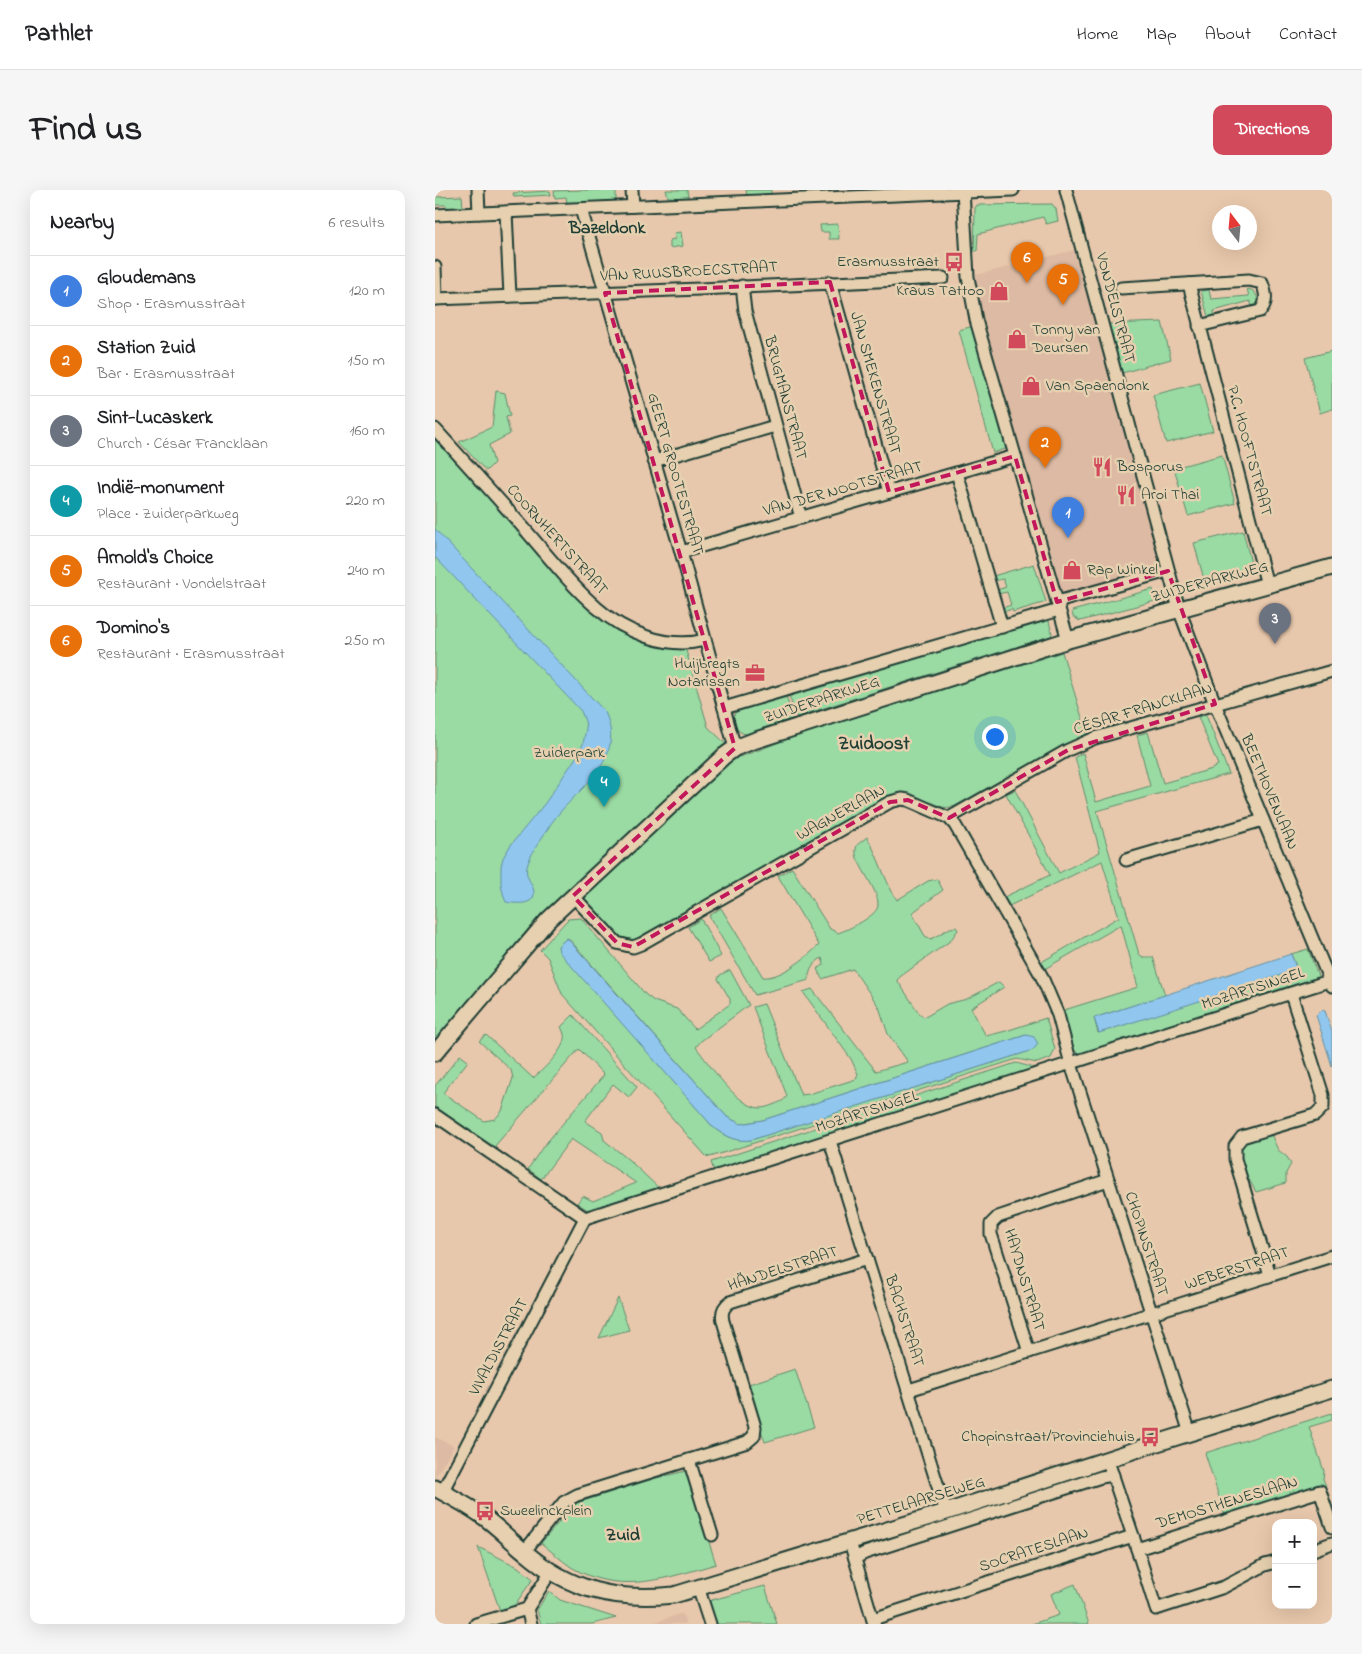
<!DOCTYPE html>
<html lang="en">
<head>
<meta charset="utf-8">
<style>
  :root { --surface:#fff; --page:#f6f6f6; --text:#202124; --muted:#757577; --line:#e0e0e0; --accent:#d1495b }
  body { margin:0; font-family:"Indie Flower",sans-serif; background:var(--page); color:var(--text) }
  .controls { position:absolute; right:15px; bottom:15px; display:grid; overflow:hidden; border-radius:10px; box-shadow:0 5px 20px #0002 }
  .controls button { width:45px; height:45px; display:grid; place-items:center; padding:0; border:0; border-bottom:1px solid var(--line); background:var(--surface); color:var(--text); font:25px sans-serif }
  .compass { position:absolute; left:777px; top:15px; width:45px; height:45px; border-radius:50%; background:var(--surface); box-shadow:0 5px 20px #0002; rotate:344deg }
  .you { position:absolute; left:559px; top:546px; width:18px; height:18px; margin:-12px; border:4px solid #fff; border-radius:50%; background:#1a73e8; box-shadow:0 0 0 8px #1a73e833 }
  .badge { display:grid; place-items:center; width:32px; height:32px; border-radius:50%; background:var(--accent); color:#fff; font-size:16px; font-weight:700 }
  .pin { position:absolute; translate:-50% -41px; filter:drop-shadow(0 1px 2px #0008) }
  .pin::after { content:''; position:absolute; top:26px; width:18px; height:15px; background:inherit; clip-path:polygon(0 0,100% 0,50% 100%) }
  .list { margin:0; padding:0; list-style:none }
  h2 { display:flex; justify-content:space-between; align-items:center; height:65px; margin:0; padding:0 20px; font-size:21px }
  h2 small { font-size:16px; font-weight:400; color:var(--muted) }
  .list li { display:grid; grid-template-columns:32px 1fr auto; gap:15px; align-items:center; box-sizing:border-box; height:70px; padding:0 20px; border-top:1px solid var(--line) }
  .list b { display:block; font-size:19px; white-space:nowrap }
  .list p { margin:0; font-size:16px; white-space:nowrap; color:var(--muted) }
  .list em { font-size:16px; font-style:normal; color:var(--muted) }
  .map { position:relative; flex:none; width:897px; height:1434px; overflow:hidden; border-radius:10px }
  header { display:flex; align-items:center; gap:30px; box-sizing:border-box; height:70px; padding:0 25px; background:var(--surface); border-bottom:1px solid var(--line) }
  header strong { font-size:24px }
  nav { display:flex; gap:28px; margin-inline-start:auto; font-size:18px }
  .intro { display:flex; align-items:center; justify-content:space-between; box-sizing:border-box; height:120px; padding:0 30px }
  h1 { margin:0; font-size:35px }
  .button { padding:12px 22px; border-radius:10px; background:var(--accent); color:#fff; font-size:18px; font-weight:700 }
  main { display:flex; gap:30px; padding:0 30px }
  aside { flex:1; background:var(--surface); border-radius:10px; box-shadow:0 5px 20px #0002 }
  .map>svg:first-child { display:block }
  .built { fill:#ddbaa3 }
  .green { fill:#9adaa3; stroke:#5c8c6c; fill-rule:evenodd }
  .water { fill:#91c7ef; stroke:#6390a4 }
  .lines { fill:none; stroke-linecap:round; stroke-linejoin:round }
  .minor-casing { stroke:#1f3d34; stroke-width:15 }
  .tertiary-casing { stroke:#1f3d34; stroke-width:19 }
  .minor { stroke:#e6d0af; stroke-width:11 }
  .tertiary { stroke:#e6d0af; stroke-width:15 }
  .marked { fill:none; stroke:#c2185b; stroke-width:4; stroke-dasharray:10 6; stroke-linejoin:round }
  .labels { text-anchor:middle; dominant-baseline:central; stroke-width:5; stroke-linejoin:round; paint-order:stroke }
  .poi-label { font-size:16px; fill:#1f3d34; stroke:#e6d0af; text-anchor:start }
  .street-label { font-size:16px; fill:#1f3d34; stroke:#e6d0af }
  .park-label { font-size:16px; fill:#25453a; stroke:#e6d0af }
  .neighbourhood-label { font-size:18px; font-weight:bold; fill:#1f3d34; stroke:#e6d0af }
  .quarter-label { font-size:19px; font-weight:bold; fill:#1f3d34; stroke:#e6d0af }
</style>
</head>
<body>
<header>
<strong>Pathlet</strong>
<nav><a>Home</a><a>Map</a><a>About</a><a>Contact</a></nav>
</header>
<div class="intro"><h1>Find us</h1><a class="button">Directions</a></div>
<main>
<aside>
<h2>Nearby<small>6 results</small></h2>
<ul class="list">
<li><span class="badge" style="background:#3f7fe0">1</span><div><b>Gloudemans</b><p>Shop · Erasmusstraat</p></div><em>120 m</em></li>
<li><span class="badge" style="background:#e8710a">2</span><div><b>Station Zuid</b><p>Bar · Erasmusstraat</p></div><em>150 m</em></li>
<li><span class="badge" style="background:#6b7280">3</span><div><b>Sint-Lucaskerk</b><p>Church · César Francklaan</p></div><em>160 m</em></li>
<li><span class="badge" style="background:#0f9aa8">4</span><div><b>Indië-monument</b><p>Place · Zuiderparkweg</p></div><em>220 m</em></li>
<li><span class="badge" style="background:#e8710a">5</span><div><b>Arnold's Choice</b><p>Restaurant · Vondelstraat</p></div><em>240 m</em></li>
<li><span class="badge" style="background:#e8710a">6</span><div><b>Domino's</b><p>Restaurant · Erasmusstraat</p></div><em>250 m</em></li>
</ul>
</aside>
<div class="map">
<svg width="897" height="1434" viewBox="0 0 897 1434">
  <rect width="100%" height="100%" fill="#e8c8ac"/>
  <filter id="ink" filterUnits="userSpaceOnUse"><feTurbulence type="fractalNoise" baseFrequency=".02" numOctaves="2"/><feDisplacementMap in="SourceGraphic" scale="10" xChannelSelector="R" yChannelSelector="G"/><feConvolveMatrix kernelMatrix="1 2 1 2 8 2 1 2 1" color-interpolation-filters="sRGB"/></filter>
  <g filter="url(#ink)">
    <g class="built">
      <path d="M647 58 733 381 622 412 533 87Z"/>
      <path d="M0 1247 19 1256 0 1287Z"/>
      <path d="M247 1423 251 1434H215Z"/>
    </g>
    <g class="green">
      <path d="M148 0H181V11L132 13 131 7 120 8 119 1Z"/>
      <path d="M231 0H252L253 8 233 7Z"/>
      <path d="M311 0H336V5L312 6Z"/>
      <path d="M115 1 116 5 79 7 78 3Z"/>
      <path d="M27 6 28 18H14L10 15H0V7Z"/>
      <path d="M617 14 621 19 623 31 611 34 608 27 543 44 542 61H539L540 18 542 15Z"/>
      <path d="M403 34 404 49H394V42H386L385 35Z"/>
      <path d="M246 42 248 56 235 58V50L240 49 239 43Z"/>
      <path d="M812 99C821 100 821 105 824 112L822 117 818 118 815 111 779 121 780 129 774 130 766 101 774 100 776 109 814 106Z"/>
      <path d="M727 132 736 169 687 183 674 134Z"/>
      <path d="M542 135 576 257 558 263 524 140Z"/>
      <path d="M897 161V219L885 223 870 168Z"/>
      <path d="M765 193 778 241 731 253 718 205Z"/>
      <path d="M61 201 70 203 75 226 71 227 75 244 54 255 59 273 51 281 24 252 57 237Z"/>
      <path d="M0 248 41 293 40 295 46 297 161 423 250 457 273 537 305 567 366 544 627 462 652 544 629 555 520 616C499 623 485 602 464 603 459 603 454 606 449 608L199 750 185 747 138 696 107 724 91 742 0 850Z"/>
      <path d="M787 265 800 313 753 326 739 278Z"/>
      <path d="M808 341 818 381 770 393 759 353Z"/>
      <path d="M599 374 611 412 578 422 577 419 568 422 567 418 576 415 572 402 563 404 562 400 571 397 568 389 559 391 558 386Z"/>
      <path d="M718 399 720 411 645 431 638 427 637 421Z"/>
      <path d="M610 430 614 431 617 444 615 446 361 527 354 505Z"/>
      <path d="M351 506 358 528 311 544C301 543 301 534 298 526L301 522Z"/>
      <path d="M771 525 794 584 662 621 704 764 708 767H718L730 805 659 828 663 843 862 779 856 764 873 759 883 786 875 793 650 865 642 863 639 859 626 821 703 797 686 735 606 781 603 774 684 727 667 671 572 717 567 708 615 685 571 604 580 600 624 683 665 662 640 567 648 563 661 612 715 596 702 545 713 542 728 593 777 579 783 575 763 527Z"/>
      <path d="M432 647C444 667 449 690 462 710L493 691 502 689 508 700 477 723 490 746 496 749 515 738 521 737 523 740 515 751 466 786 462 790 484 823 489 827 492 826 512 814 532 809 564 792 569 797 536 818 551 846 571 841 611 828 620 859 616 868 602 873 582 869 275 967 271 966 127 804 113 768 105 760 133 729 146 728 211 805 219 811 242 819 260 839 295 814V809L283 789 285 785 295 780 314 815 266 851 261 857C274 874 302 917 325 918 330 918 335 916 340 914 345 912 349 911 352 906L318 817 329 814 366 905 374 904 421 889 423 884 416 869 368 802 377 799 441 881 473 872 453 844 444 817 418 779 387 789 382 779 389 775 387 768C379 772 373 781 374 790L320 805 274 726 286 718 328 787C345 789 372 767 384 755L343 686 357 678 395 739 403 743C412 740 443 726 443 715 444 705 431 686 426 676 422 668 419 664 422 655ZM133 748 292 927 306 934 328 930 591 845 598 860 316 950C302 952 290 947 279 938L125 762 123 756Z"/>
      <path d="M266 729 286 766 274 772 253 737Z"/>
      <path d="M138 825 202 897 194 907 178 894 150 931 167 942 169 950 194 970 227 1001 159 1024 142 1013 148 1006 158 1011 201 993 136 949 106 989 93 979 107 958 169 885 144 859 59 957 0 917V896L25 865 33 871 8 903 49 931 60 929 67 921 78 888 76 880 44 851 51 845 98 888C107 881 128 861 129 849 130 845 128 841 126 837Z"/>
      <path d="M581 873 600 878 279 981 276 972Z"/>
      <path d="M835 942 843 960 852 967 856 974 851 983V993L821 1002 806 975 804 955 811 950Z"/>
      <path d="M183 1108 194 1140 164 1148Z"/>
      <path d="M360 1179 379 1237 330 1252 311 1195Z"/>
      <path d="M897 1223V1230L874 1237 889 1281 888 1289 891 1296 791 1329 770 1263Z"/>
      <path d="M251 1281 281 1374C232 1388 184 1406 136 1377 126 1370 116 1361 106 1353L136 1318 142 1313 221 1288Z"/>
      <path d="M43 1357 83 1377 98 1389 79 1416 65 1421Z"/>
      <path d="M640 1394 654 1434H597L624 1425 616 1404Z"/>
      <path d="M330 1396 342 1434H280L273 1411Z"/>
      <path d="M114 1401 125 1410 181 1428 157 1434H106L102 1420Z"/>
    </g>
    <g class="water">
      <path d="M0 339 170 522C194 576 135 600 112 640 105 651 95 664 92 677 90 686 95 690 98 698 104 716 82 714 71 712L69 707 66 695V676L68 668 75 656 111 612 142 566 148 554 151 539 150 531 146 521 0 367Z"/>
      <path d="M132 748 292 927 306 934 328 930 591 845 599 847 603 854 598 860 316 950C301 952 291 947 279 938L124 762 123 756Z"/>
      <path d="M856 764 862 780 664 843 659 828Z"/>
      <path d="M887 820 890 821 897 842V876L881 825Z"/>
    </g>
    <g class="lines">
      <defs>
        <g id="minor">
          <path d="M43 0 44 23"/>
          <path d="M197 0 198 16"/>
          <path d="M528 0 533 87 541 130 633 450"/>
          <path d="M631 0 744 419 780 514 897 796"/>
          <path d="M146 19 246 362 300 558"/>
          <path d="M71 22 75 106"/>
          <path d="M0 25 578 0"/>
          <path d="M0 77 1 109"/>
          <path d="M395 92 454 302"/>
          <path d="M754 94 832 395"/>
          <path d="M307 96 310 121 366 328"/>
          <path d="M686 98 814 90 827 93C831 103 833 112 825 121L764 136"/>
          <path d="M0 109 265 99 508 88"/>
          <path d="M0 239C29 271 58 303 87 336 110 362 134 394 161 417 189 442 232 460 270 450"/>
          <path d="M219 271 340 236"/>
          <path d="M522 283 567 437"/>
          <path d="M246 362 580 266"/>
          <path d="M622 412 733 381"/>
          <path d="M289 518 624 420"/>
          <path d="M514 628 633 560 660 548 897 481"/>
          <path d="M691 670 828 630"/>
          <path d="M138 706 182 753 198 757 206 754 455 612 467 609 473 610 514 628 520 635 606 785 623 825 636 874 755 1243"/>
          <path d="M0 925 150 1028 897 790"/>
          <path d="M395 951 511 1322"/>
          <path d="M835 1085 800 969V956L807 947 880 925 888 917V905L856 804"/>
          <path d="M594 1162 556 1044V1034L563 1027 673 990"/>
          <path d="M474 1200 897 1066"/>
          <path d="M254 1270 277 1345"/>
          <path d="M673 1271 698 1346"/>
          <path d="M7 1302 150 1028"/>
          <path d="M415 1352 439 1434"/>
          <path d="M702 1359 885 1301 897 1337"/>
          <path d="M878 1360 897 1353"/>
          <path d="M89 1362 129 1312 142 1305 312 1252 319 1246 320 1237 288 1131C286 1122 288 1117 295 1112L432 1069"/>
          <path d="M420 1368 430 1363 666 1287 678 1285"/>
          <path d="M263 1397 275 1434"/>
          <path d="M92 1419 96 1434"/>
          <path d="M438 1429 698 1346 721 1419 789 1397 830 1375 841 1372"/>
          <path d="M41 1434 92 1419 116 1381"/>
        </g>
        <g id="tertiary">
          <path d="M0 863 113 730 289 566 300 558 318 551 633 450 897 377"/>
          <path d="M0 1298C15 1306 32 1315 46 1325 62 1336 75 1350 90 1362 135 1401 181 1411 239 1405L511 1322 719 1254 897 1199"/>
        </g>
      </defs>
      <use href="#minor" class="minor-casing"/>
      <use href="#tertiary" class="tertiary-casing"/>
      <use href="#minor" class="minor"/>
      <use href="#tertiary" class="tertiary"/>
    </g>
  </g>
  <path class="marked" d="M395 92 454 302 580 266 622 412 733 381 780 514 633 560 514 628 473 610 455 612 198 757 182 753 138 706 300 558 170 103Z"/>
  <defs>
    <symbol id="bus-bare" viewBox="-9 -9 18 18"><path d="M-5-6H5V4H4V6H2V4H-2V6H-4V4H-5ZM-3.5-4V0h7V-4ZM-3.5 1.2v1.5H-2V1.2ZM2 1.2v1.5H3.5V1.2Z" fill="#d1495b" stroke="#e6d0af" stroke-width="2.5" paint-order="stroke"/></symbol>
    <symbol id="shop-bare" viewBox="-9 -9 18 18"><path d="M-5-2.5h2.3a2.7 3.5 0 0 1 5.4 0H5L5.5 6h-11ZM-1.5-2.5h3a1.5 2.3 0 0 0-3 0Z" fill="#d1495b" stroke="#e6d0af" stroke-width="2.5" paint-order="stroke"/></symbol>
    <symbol id="restaurant-bare" viewBox="-9 -9 18 18"><path d="M-5-6h1v4h1v-4h1v4h1v-4h1v5L-1.5 .5V6h-2V.5L-5-1ZM5-6V6H3V1.5H1.5Q1.5-4 5-6Z" fill="#d1495b" stroke="#e6d0af" stroke-width="2.5" paint-order="stroke"/></symbol>
    <symbol id="office-bare" viewBox="-9 -9 18 18"><path d="M-6-3h4V-5.5h4V-3h4V5H-6ZM-1-4.5V-3h2v-1.5ZM-6 0V1H6V0Z" fill="#d1495b" stroke="#e6d0af" stroke-width="2.5" paint-order="stroke"/></symbol>
  </defs>
  <g fill-rule="evenodd">
    <use href="#bus-bare" x="505" y="58" width="28" height="28"/>
    <use href="#shop-bare" x="550" y="87" width="28" height="28"/>
    <use href="#shop-bare" x="568" y="135" width="28" height="28"/>
    <use href="#shop-bare" x="582" y="182" width="28" height="28"/>
    <use href="#restaurant-bare" x="653" y="263" width="28" height="28"/>
    <use href="#restaurant-bare" x="677" y="291" width="28" height="28"/>
    <use href="#shop-bare" x="623" y="366" width="28" height="28"/>
    <use href="#office-bare" x="306" y="469" width="28" height="28"/>
    <use href="#bus-bare" x="701" y="1233" width="28" height="28"/>
    <use href="#bus-bare" x="36" y="1307" width="28" height="28"/>
  </g>
  <g class="labels">
    <g class="poi-label">
      <text x="504" y="72" text-anchor="end">Erasmusstraat</text>
      <text x="549" y="101" text-anchor="end">Kraus Tattoo</text>
      <text x="597" y="140">Tonny van<tspan x="597" dy="18">Deursen</tspan></text>
      <text x="611" y="196">Van Spaendonk</text>
      <text x="682" y="277">Bosporus</text>
      <text x="706" y="305">Aroi Thai</text>
      <text x="652" y="380">Rap Winkel</text>
      <text x="305" y="474" text-anchor="end">Huijbregts<tspan x="305" dy="18">Notarissen</tspan></text>
      <text x="700" y="1247" text-anchor="end">Chopinstraat/Provinciehuis</text>
      <text x="65" y="1321">Sweelinckplein</text>
    </g>
    <g class="street-label">
      <text transform="translate(254 82) rotate(-3)">VAN RUUSBROECSTRAAT</text>
      <text transform="translate(680 118) rotate(75)">VONDELSTRAAT</text>
      <text transform="translate(440 193) rotate(74)">JAN SMEKENSTRAAT</text>
      <text transform="translate(350 208) rotate(75)">BRUGMANSTRAAT</text>
      <text transform="translate(814 261) rotate(75)">P.C. HOOFTSTRAAT</text>
      <text transform="translate(240 284) rotate(74)">GEERT GROOTESTRAAT</text>
      <text transform="translate(408 299) rotate(-16)">VAN DER NOOTSTRAAT</text>
      <text transform="translate(122 350) rotate(48)">COORNHERTSTRAAT</text>
      <text transform="translate(775 392) rotate(-15)">ZUIDERPARKWEG</text>
      <text transform="translate(387 510) rotate(-18)">ZUIDERPARKWEG</text>
      <text transform="translate(708 519) rotate(-17)">CÉSAR FRANCKLAAN</text>
      <text transform="translate(834 602) rotate(67)">BEETHOVENLAAN</text>
      <text transform="translate(406 623) rotate(-29)">WAGNERLAAN</text>
      <text transform="translate(818 799) rotate(-18)">MOZARTSINGEL</text>
      <text transform="translate(432 922) rotate(-18)">MOZARTSINGEL</text>
      <text transform="translate(711 1054) rotate(72)">CHOPINSTRAAT</text>
      <text transform="translate(348 1079) rotate(-18)">HÄNDELSTRAAT</text>
      <text transform="translate(802 1079) rotate(-18)">WEBERSTRAAT</text>
      <text transform="translate(589 1090) rotate(73)">HAYDNSTRAAT</text>
      <text transform="translate(469 1131) rotate(72)">BACHSTRAAT</text>
      <text transform="translate(64 1157) rotate(-62)">VIVALDISTRAAT</text>
      <text transform="translate(486 1311) rotate(-17)">PETTELAARSEWEG</text>
      <text transform="translate(792 1313) rotate(-17)">DEMOSTHENESLAAN</text>
      <text transform="translate(599 1360) rotate(-18)">SOCRATESLAAN</text>
    </g>
    <g class="park-label">
      <text x="134" y="563">Zuiderpark</text>
    </g>
    <g class="neighbourhood-label">
      <text x="172" y="39">Bazeldonk</text>
      <text x="188" y="1346">Zuid</text>
    </g>
    <g class="quarter-label">
      <text x="439" y="554">Zuidoost</text>
    </g>
  </g>
</svg>
<div class="controls">
<button>+</button>
<button>−</button>
</div>
<svg class="compass" viewBox="-18 -18 36 36"><path d="M0-13l5 13h-10z" fill="#e53935"/><path d="M0 13l5-13h-10z" fill="#757577"/></svg>
<div class="you"></div>
<div class="pin badge" style="left:633px;top:348px;background:#3f7fe0">1</div>
<div class="pin badge" style="left:610px;top:278px;background:#e8710a">2</div>
<div class="pin badge" style="left:840px;top:454px;background:#6b7280">3</div>
<div class="pin badge" style="left:169px;top:617px;background:#0f9aa8">4</div>
<div class="pin badge" style="left:628px;top:115px;background:#e8710a">5</div>
<div class="pin badge" style="left:592px;top:93px;background:#e8710a">6</div>
</div>
</main>
</body>
</html>
